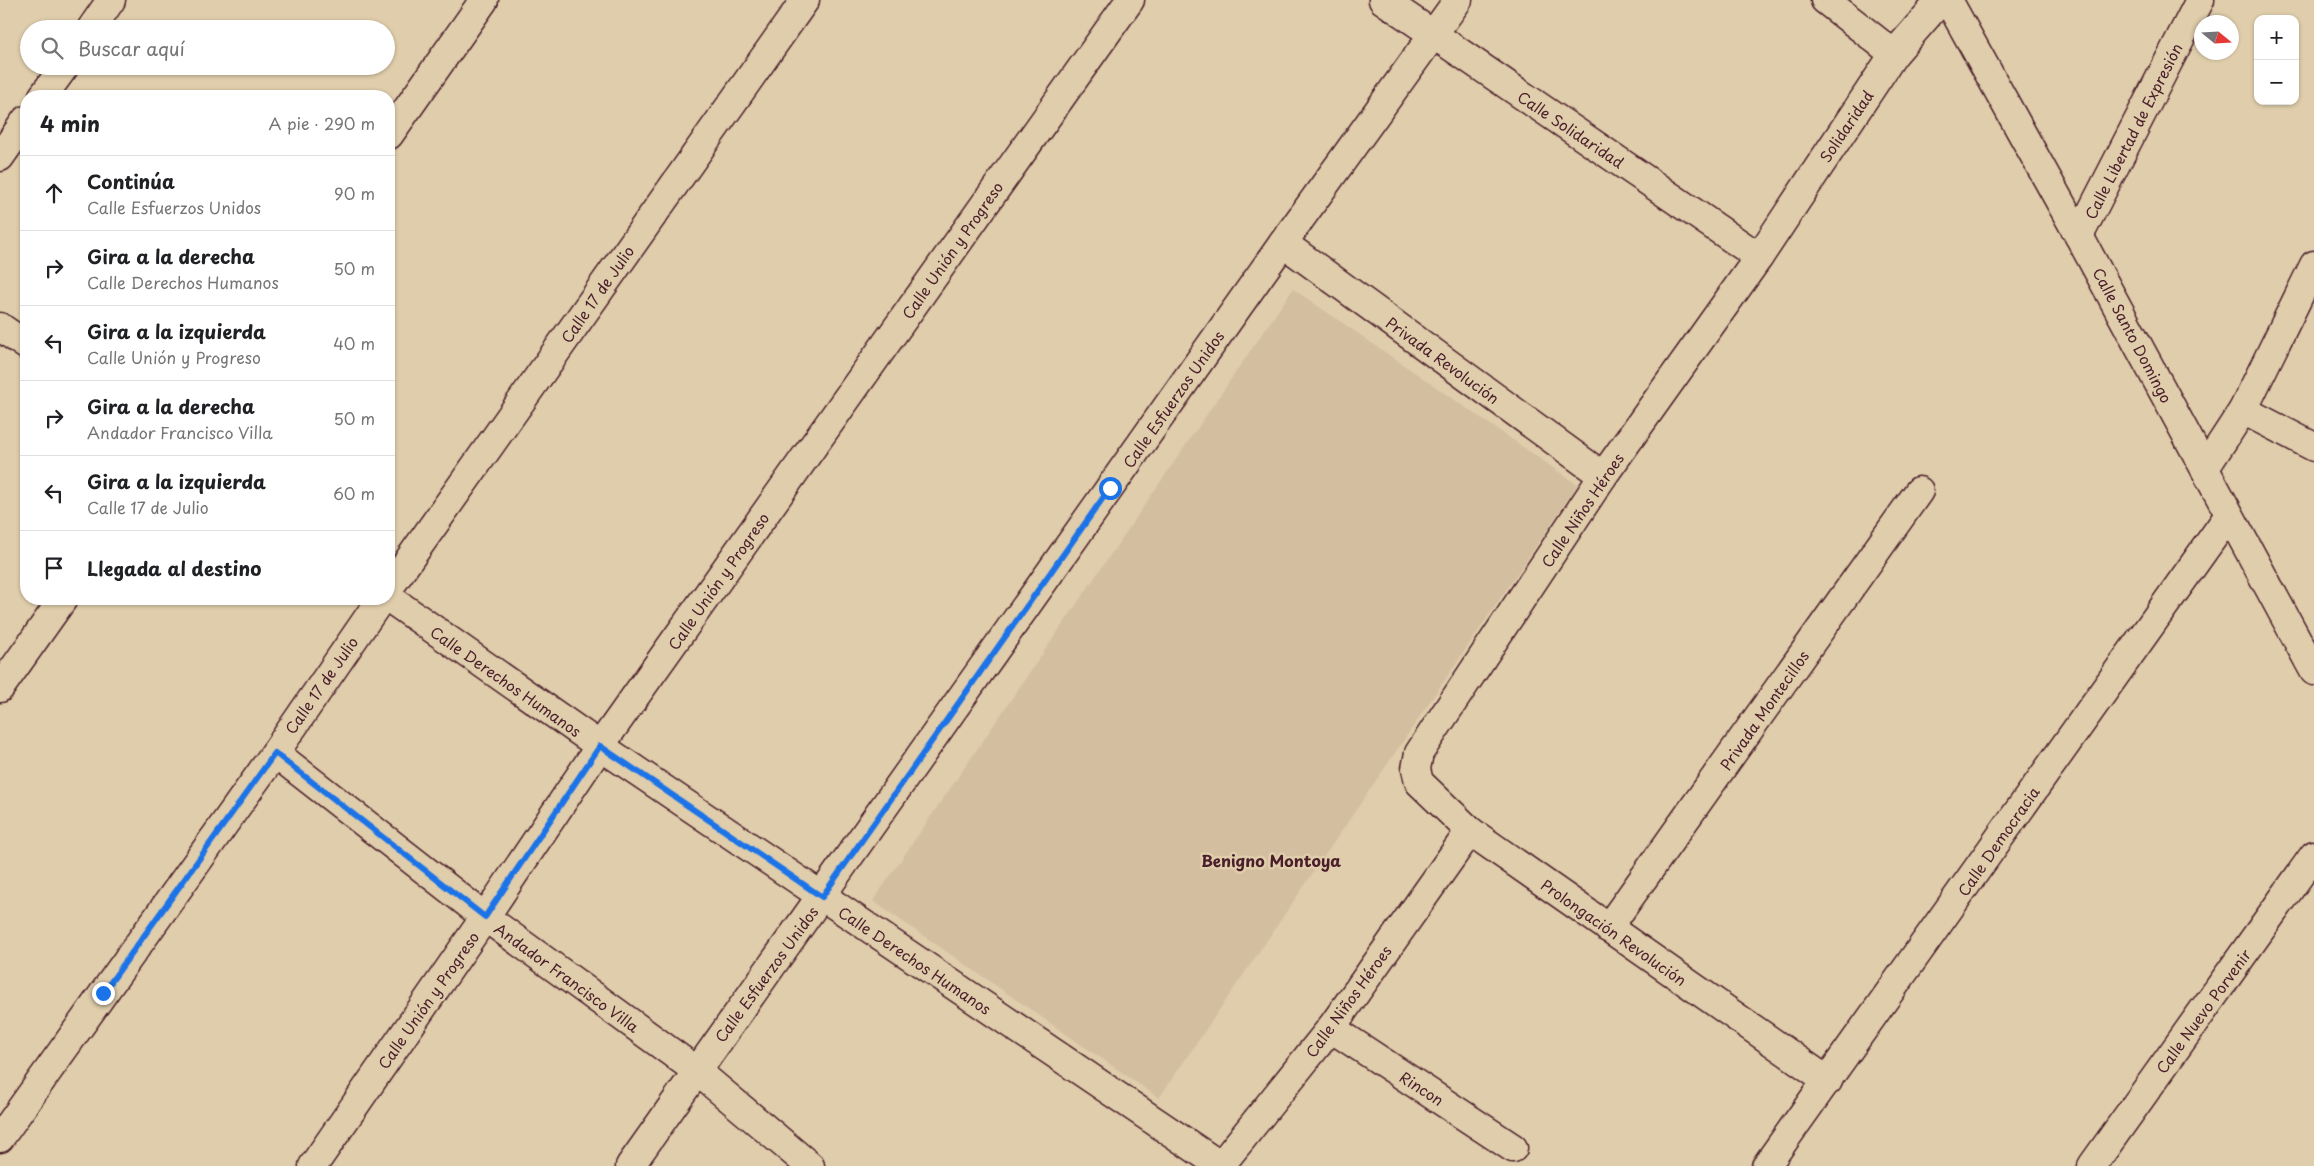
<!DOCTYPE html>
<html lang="es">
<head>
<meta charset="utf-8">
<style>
  :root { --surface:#fff; --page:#f2f2f2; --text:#202124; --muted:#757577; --line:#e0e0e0 }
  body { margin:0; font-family:"Playpen Sans",sans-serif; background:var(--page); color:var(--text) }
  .controls { position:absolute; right:15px; top:15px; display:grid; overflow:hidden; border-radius:10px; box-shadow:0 1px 4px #0004 }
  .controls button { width:45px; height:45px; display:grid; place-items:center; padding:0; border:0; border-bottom:1px solid var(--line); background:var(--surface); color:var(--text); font:25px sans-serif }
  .compass { position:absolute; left:2194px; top:15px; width:45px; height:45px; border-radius:50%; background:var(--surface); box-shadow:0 1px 4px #0004; rotate:108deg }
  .stop { position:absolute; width:15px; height:15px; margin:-11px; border:4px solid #1a73e8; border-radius:50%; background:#fff }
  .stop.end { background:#1a73e8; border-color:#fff; box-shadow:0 1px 5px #0008 }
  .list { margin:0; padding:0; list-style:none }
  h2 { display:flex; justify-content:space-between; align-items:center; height:65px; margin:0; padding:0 20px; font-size:21px }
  h2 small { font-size:16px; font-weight:400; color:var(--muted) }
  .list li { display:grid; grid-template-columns:32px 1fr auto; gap:15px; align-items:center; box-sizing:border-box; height:75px; padding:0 20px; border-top:1px solid var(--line) }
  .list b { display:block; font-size:19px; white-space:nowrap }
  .list p { margin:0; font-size:16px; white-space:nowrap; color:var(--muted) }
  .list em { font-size:16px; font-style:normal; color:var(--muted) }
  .icon { flex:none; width:28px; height:28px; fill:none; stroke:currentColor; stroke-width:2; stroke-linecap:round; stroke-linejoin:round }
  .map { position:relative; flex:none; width:2314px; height:1166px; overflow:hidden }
  .search { position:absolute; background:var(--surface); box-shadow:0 1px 4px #0004; left:20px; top:20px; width:375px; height:55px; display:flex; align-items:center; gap:12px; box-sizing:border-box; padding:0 18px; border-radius:28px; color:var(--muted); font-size:19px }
  .panel { position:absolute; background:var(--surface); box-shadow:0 1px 4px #0004; left:20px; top:90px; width:375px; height:515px; border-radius:20px }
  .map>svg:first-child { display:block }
  .built { fill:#d3bea0 }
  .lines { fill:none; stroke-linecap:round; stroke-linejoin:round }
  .street-casing { stroke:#4a1f2b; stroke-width:31 }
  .secondary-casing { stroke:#4a1f2b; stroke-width:31 }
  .street { stroke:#dfcdab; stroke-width:28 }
  .secondary { stroke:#dfcdab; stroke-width:28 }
  .route { stroke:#1a73e8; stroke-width:6 }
  .labels { text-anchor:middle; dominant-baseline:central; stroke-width:5; stroke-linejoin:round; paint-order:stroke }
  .street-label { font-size:15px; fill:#4a1f2b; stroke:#dfcdab }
  .neighbourhood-label { font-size:16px; font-weight:bold; fill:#4a1f2b; stroke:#dfcdab }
</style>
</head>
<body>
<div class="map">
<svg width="2314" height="1166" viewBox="0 0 2314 1166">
  <rect width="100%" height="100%" fill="#dfcdab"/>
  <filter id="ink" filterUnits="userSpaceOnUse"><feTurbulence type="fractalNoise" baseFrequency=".02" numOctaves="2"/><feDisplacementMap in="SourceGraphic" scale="10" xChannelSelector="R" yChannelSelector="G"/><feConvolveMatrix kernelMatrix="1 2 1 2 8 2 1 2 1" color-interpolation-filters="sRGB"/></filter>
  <g filter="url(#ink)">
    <path class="built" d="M1293 289 1578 485 1159 1098 873 901Z"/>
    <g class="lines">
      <defs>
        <g id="street">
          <path d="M1383 0 1759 257"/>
          <path d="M1825 0 1894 54"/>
          <path d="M389 135 484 0"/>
          <path d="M2079 236 2200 0"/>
          <path d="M1283 243 1603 476"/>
          <path d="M0 327 26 345"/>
          <path d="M2243 410 2314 447"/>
          <path d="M2205 468 2243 410 2314 265"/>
          <path d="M389 588 805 0"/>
          <path d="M389 598 600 746 1221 1166"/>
          <path d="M0 688 63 599"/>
          <path d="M275 753 485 917 697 1071 810 1166"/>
          <path d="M1608 928 1919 491"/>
          <path d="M1331 1028 1513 1148"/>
          <path d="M1828 1081 1470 831 1419 782 1416 769 1419 753 1603 476 1759 257 1894 54 1941 0"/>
          <path d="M0 1138 275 753 381 599"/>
          <path d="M313 1166 485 917 600 746 1130 0"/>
          <path d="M630 1166 1283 243 1458 0"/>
          <path d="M1220 1166 1331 1028 1470 831"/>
          <path d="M1766 1166 2229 515"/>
          <path d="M2092 1166 2314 855"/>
        </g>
        <g id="secondary">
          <path d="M1948 0 2079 236 2314 671"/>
          <path d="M91 29 111 0"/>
          <path d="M43 96 65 66"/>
          <path d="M0 157 26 120"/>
        </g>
      </defs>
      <use href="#street" class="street-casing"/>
      <use href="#secondary" class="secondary-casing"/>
      <use href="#street" class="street"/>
      <use href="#secondary" class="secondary"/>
    </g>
  </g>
  <g class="lines" filter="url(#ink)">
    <path class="route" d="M103 993 275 753 485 917 600 746 822 897 1110 488"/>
  </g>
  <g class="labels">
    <g class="street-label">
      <text transform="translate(1846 126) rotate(-56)">Solidaridad</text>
      <text transform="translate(1571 129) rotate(34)">Calle Solidaridad</text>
      <text transform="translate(2133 131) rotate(-63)">Calle Libertad de Expresión</text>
      <text transform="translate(952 250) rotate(-55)">Calle Unión y Progreso</text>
      <text transform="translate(597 294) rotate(-55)">Calle 17 de Julio</text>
      <text transform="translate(2133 335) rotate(62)">Calle Santo Domingo</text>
      <text transform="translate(1443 360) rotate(36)">Privada Revolución</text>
      <text transform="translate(1173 399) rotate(-55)">Calle Esfuerzos Unidos</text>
      <text transform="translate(1582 510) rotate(-56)">Calle Niños Héroes</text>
      <text transform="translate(718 581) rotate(-55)">Calle Unión y Progreso</text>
      <text transform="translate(506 681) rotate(35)">Calle Derechos Humanos</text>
      <text transform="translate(321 685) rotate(-55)">Calle 17 de Julio</text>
      <text transform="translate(1764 710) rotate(-55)">Privada Montecillos</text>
      <text transform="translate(1998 841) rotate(-55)">Calle Democracia</text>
      <text transform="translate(1614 932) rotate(35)">Prolongación Revolución</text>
      <text transform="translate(915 960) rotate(34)">Calle Derechos Humanos</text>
      <text transform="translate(766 974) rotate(-54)">Calle Esfuerzos Unidos</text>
      <text transform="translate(567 977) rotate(36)">Andador Francisco Villa</text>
      <text transform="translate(428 1000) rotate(-55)">Calle Unión y Progreso</text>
      <text transform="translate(1348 1001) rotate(-54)">Calle Niños Héroes</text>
      <text transform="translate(2203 1011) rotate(-54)">Calle Nuevo Porvenir</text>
      <text transform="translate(1422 1088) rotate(33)">Rincon</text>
    </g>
    <g class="neighbourhood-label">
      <text x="1271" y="860">Benigno Montoya</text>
    </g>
  </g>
</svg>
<div class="controls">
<button>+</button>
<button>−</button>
</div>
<svg class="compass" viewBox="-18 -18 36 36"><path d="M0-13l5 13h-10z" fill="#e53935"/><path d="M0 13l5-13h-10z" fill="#757577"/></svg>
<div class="stop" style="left:1110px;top:488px"></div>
<div class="stop end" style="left:103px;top:993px"></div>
<div class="search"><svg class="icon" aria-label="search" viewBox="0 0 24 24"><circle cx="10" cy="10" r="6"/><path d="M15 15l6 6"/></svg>Buscar aquí</div>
<section class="panel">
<h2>4 min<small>A pie · 290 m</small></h2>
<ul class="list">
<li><svg class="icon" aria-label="ahead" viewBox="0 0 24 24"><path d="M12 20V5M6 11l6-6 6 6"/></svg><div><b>Continúa</b><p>Calle Esfuerzos Unidos</p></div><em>90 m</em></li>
<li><svg class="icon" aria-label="right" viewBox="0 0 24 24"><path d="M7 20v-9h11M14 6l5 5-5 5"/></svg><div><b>Gira a la derecha</b><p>Calle Derechos Humanos</p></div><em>50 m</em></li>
<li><svg class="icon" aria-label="left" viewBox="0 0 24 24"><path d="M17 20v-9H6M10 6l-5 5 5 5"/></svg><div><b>Gira a la izquierda</b><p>Calle Unión y Progreso</p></div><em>40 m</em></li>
<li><svg class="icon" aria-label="right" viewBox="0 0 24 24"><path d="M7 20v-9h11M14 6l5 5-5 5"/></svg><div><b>Gira a la derecha</b><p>Andador Francisco Villa</p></div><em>50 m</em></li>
<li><svg class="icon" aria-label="left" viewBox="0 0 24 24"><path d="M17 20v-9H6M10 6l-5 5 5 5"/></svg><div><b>Gira a la izquierda</b><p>Calle 17 de Julio</p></div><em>60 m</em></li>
<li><svg class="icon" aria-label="arrive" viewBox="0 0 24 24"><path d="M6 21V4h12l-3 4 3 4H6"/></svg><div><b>Llegada al destino</b></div></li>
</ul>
</section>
</div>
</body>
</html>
